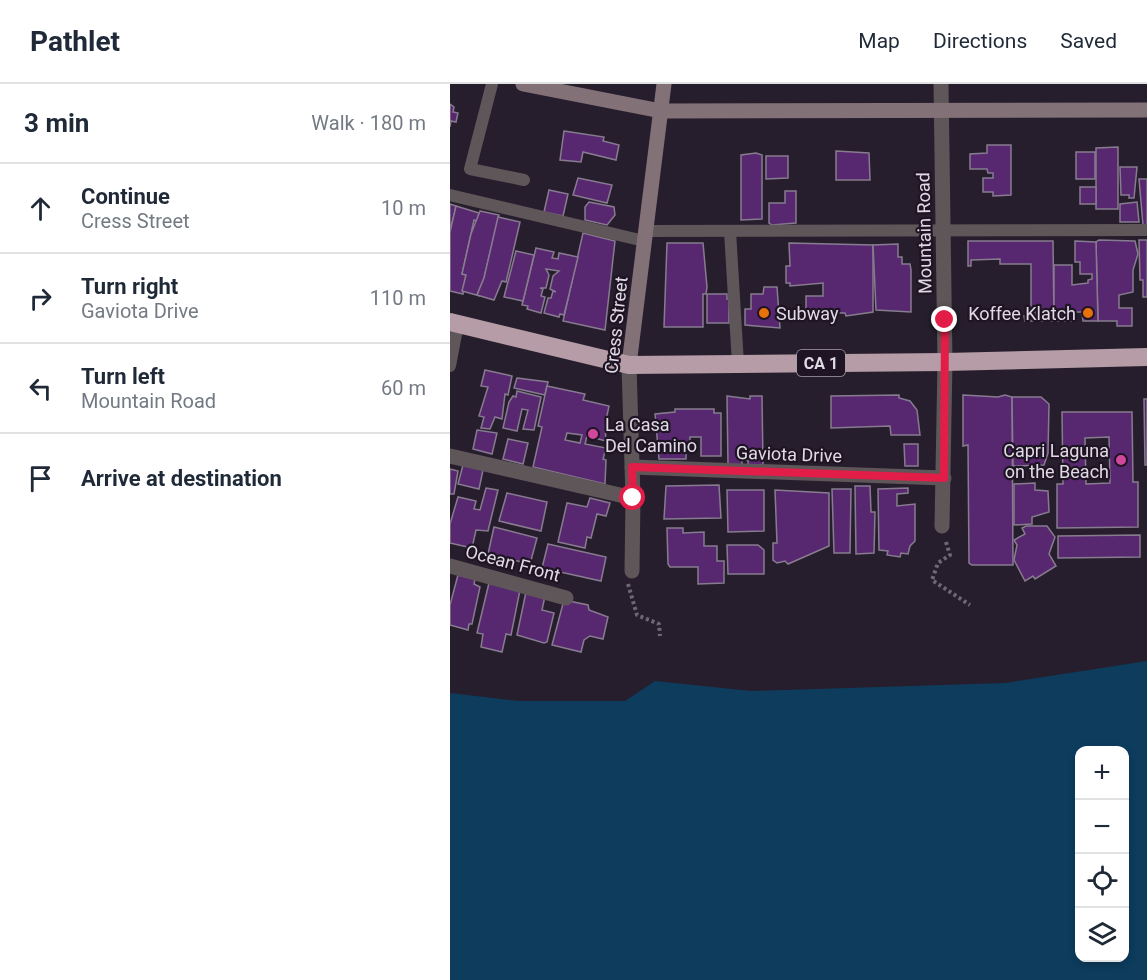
<!DOCTYPE html>
<html lang="en">
<head>
<meta charset="utf-8">
<style>
  :root { --surface:#fff; --page:#f2f2f3; --text:#1f2937; --muted:#747a83; --line:#e0e1e3 }
  body { margin:0; font-family:Roboto,sans-serif; background:var(--page); color:var(--text) }
  .controls { position:absolute; right:18px; bottom:18px; display:grid; overflow:hidden; border-radius:12px; box-shadow:0 3px 9px #0003 }
  .controls button { width:54px; height:54px; display:grid; place-items:center; padding:0; border:0; border-bottom:2px solid var(--line); background:var(--surface); color:var(--text); font:30px sans-serif }
  .stop { position:absolute; width:18px; height:18px; margin:-14px; border:4px solid #e11d48; border-radius:50%; background:#fff }
  .stop.end { background:#e11d48; border-color:#fff; box-shadow:0 2px 6px #0008 }
  .list { margin:0; padding:0; list-style:none }
  h2 { display:flex; justify-content:space-between; align-items:center; height:78px; margin:0; padding:0 24px; font-size:26px }
  h2 small { font-size:20px; font-weight:400; color:var(--muted) }
  .list li { display:grid; grid-template-columns:39px 1fr auto; gap:18px; align-items:center; box-sizing:border-box; height:90px; padding:0 24px; border-top:2px solid var(--line) }
  .list b { display:block; font-size:22px; white-space:nowrap }
  .list p { margin:0; font-size:20px; white-space:nowrap; color:var(--muted) }
  .list em { font-size:20px; font-style:normal; color:var(--muted) }
  .icon { flex:none; width:33px; height:33px; fill:none; stroke:currentColor; stroke-width:2; stroke-linecap:round; stroke-linejoin:round }
  .map { position:relative; flex:none; width:697px; height:896px; overflow:hidden }
  header { display:flex; align-items:center; gap:36px; box-sizing:border-box; height:84px; padding:0 30px; background:var(--surface); border-bottom:2px solid var(--line) }
  header strong { font-size:28px }
  nav { display:flex; gap:33px; margin-inline-start:auto; font-size:21px }
  main { display:flex }
  aside { flex:1; background:var(--surface) }
  .map>svg:first-child { display:block }
  .water { fill:#0d3c5d; fill-rule:evenodd }
  .building { fill:#572770; stroke:#877c8f; stroke-width:1.5; fill-rule:evenodd }
  .lines { fill:none; stroke-linecap:round; stroke-linejoin:round }
  .path { stroke:#6f6775; stroke-width:4; stroke-dasharray:3 3; stroke-linecap:butt }
  .lane { stroke:#5f5659; stroke-width:12 }
  .street { stroke:#5f5659; stroke-width:15 }
  .secondary { stroke:#827278; stroke-width:15 }
  .highway { stroke:#b59ca6; stroke-width:18 }
  .route { stroke:#e11d48; stroke-width:8 }
  .food-dot { fill:#e8710a; stroke:#1e1423; stroke-width:2 }
  .hotel-dot { fill:#d1479c; stroke:#1e1423; stroke-width:2 }
  .labels { text-anchor:middle; dominant-baseline:central; stroke-width:4.5; stroke-linejoin:round; paint-order:stroke }
  .shield { fill:#1e1423; stroke:#a69fab; stroke-width:1.5 }
  .shield-label { font-size:16px; font-weight:bold; fill:#e0dae5 }
  .street-label { font-size:18px; fill:#e0dae5; stroke:#1e1423 }
  .poi-label { font-size:18px; fill:#e0dae5; stroke:#1e1423; text-anchor:start }
</style>
</head>
<body>
<header>
<strong>Pathlet</strong>
<nav><a>Map</a><a>Directions</a><a>Saved</a></nav>
</header>
<main>
<aside>
<h2>3 min<small>Walk · 180 m</small></h2>
<ul class="list">
<li><svg class="icon" aria-label="ahead" viewBox="0 0 24 24"><path d="M12 20V5M6 11l6-6 6 6"/></svg><div><b>Continue</b><p>Cress Street</p></div><em>10 m</em></li>
<li><svg class="icon" aria-label="right" viewBox="0 0 24 24"><path d="M7 20v-9h11M14 6l5 5-5 5"/></svg><div><b>Turn right</b><p>Gaviota Drive</p></div><em>110 m</em></li>
<li><svg class="icon" aria-label="left" viewBox="0 0 24 24"><path d="M17 20v-9H6M10 6l-5 5 5 5"/></svg><div><b>Turn left</b><p>Mountain Road</p></div><em>60 m</em></li>
<li><svg class="icon" aria-label="arrive" viewBox="0 0 24 24"><path d="M6 21V4h12l-3 4 3 4H6"/></svg><div><b>Arrive at destination</b></div></li>
</ul>
</aside>
<div class="map">
<svg width="697" height="896" viewBox="0 0 697 896">
  <rect width="100%" height="100%" fill="#271e2d"/>
  <path class="water" d="M697 577V896H0V609L69 617H175L205 597 301 607 555 599ZM630 666H674V874H630Z"/>
  <g class="building">
    <path d="M0 20 4 23 3 28 8 29 6 38 1 37 0 43Z"/>
    <path d="M114 47 154 53 153 57 169 61 166 76 133 68 131 78 110 76Z"/>
    <path d="M537 61H561V111L543 112V108H533V94H543V89H538L537 85H520V70L537 69Z"/>
    <path d="M668 63V125H646V64Z"/>
    <path d="M386 67 419 69 420 96H386Z"/>
    <rect x="626" y="68" width="19" height="27"/>
    <path d="M306 69 312 71V135L291 136V71Z"/>
    <path d="M316 72H338V94L316 95Z"/>
    <path d="M670 83H687L684 114H679V111H671Z"/>
    <path d="M128 94 162 101 157 119 123 111Z"/>
    <path d="M689 95H697V141H693Z"/>
    <rect x="630" y="103" width="16" height="17"/>
    <path d="M99 106 118 110 113 132 94 128Z"/>
    <path d="M335 107H346V139L322 141 319 139V119H335Z"/>
    <path d="M139 118 164 123 165 131 157 141 135 136V123Z"/>
    <path d="M687 118 689 138H670V120Z"/>
    <path d="M0 120 6 122 0 148Z"/>
    <path d="M6 122 29 129 27 137 24 136 12 190 16 191 13 210 0 207V148Z"/>
    <path d="M30 127 49 131 34 194 27 211 30 212 12 207 16 191 12 190 21 150Z"/>
    <path d="M48 133 70 138 56 198 52 197 44 216 27 211 34 194Z"/>
    <path d="M133 149 165 157 155 246 113 237Z"/>
    <path d="M649 156 685 157 688 170 683 186V208L669 211V224H682V242H667V237H648L646 158Z"/>
    <path d="M689 156H697V213H693V196H690Z"/>
    <path d="M518 157H603L604 237H575L574 232H586V228H581V180H550V175L521 176V182H518Z"/>
    <path d="M625 157 646 158 648 237H633L632 228H622V237H604V181H622V201L638 199V196L642 195V190H630V178H625Z"/>
    <path d="M217 159H253L257 203 256 210H253V243H214Z"/>
    <path d="M339 159 423 161V228L396 232 395 229H356V212H373V199L340 202V199H336V182H340Z"/>
    <path d="M448 160V173H452V180H460L461 186V228L426 226 423 161Z"/>
    <path d="M86 164 104 168 102 174 108 175 109 169 128 173 114 231 110 230 109 233 94 229 98 214H101L103 207 106 208 100 205 103 192 109 187 96 185 99 191 96 204H90L93 205 91 212 95 213 91 229 77 225 78 222 72 221Z"/>
    <path d="M66 167 84 171 73 217 54 213Z"/>
    <path d="M314 203H327L330 244 295 241V225H301V210H313Z"/>
    <path d="M257 210H277V215H279V239H257Z"/>
    <path d="M35 286 62 292 58 311 55 310 52 335 45 333 40 345 31 344 34 333 29 332 38 303 31 302Z"/>
    <path d="M67 294 98 298 95 311 64 304Z"/>
    <path d="M97 302 135 310 133 316 159 322 155 341 156 357 137 352 135 360 156 364 153 375 156 376 155 400 83 383 92 343 88 342ZM117 349 132 351 130 359 115 356Z"/>
    <path d="M67 307 91 313 84 346 73 345 78 326 72 325 67 347 53 344 59 318 63 312 66 313Z"/>
    <path d="M449 311V314L460 317 467 326 470 351H441L440 342 381 344V312Z"/>
    <path d="M513 311 548 313 555 311 562 313 563 481H522L519 479 518 361 513 362Z"/>
    <path d="M277 312 300 315V312H312L313 381H298V376H292V381H278Z"/>
    <path d="M562 313H591L599 320 598 369 594 381 563 382Z"/>
    <path d="M694 315H697V381H695Z"/>
    <path d="M225 325H264V329H271V372H251V353H240V363H236V375H209L205 330 225 328Z"/>
    <path d="M612 328H682L683 398H688V443L607 444V400H613ZM659 353 660 399 636 400 635 354Z"/>
    <path d="M27 346 47 349 42 370 23 365Z"/>
    <path d="M58 355 78 359 73 380 53 375Z"/>
    <path d="M454 360H468V382H455Z"/>
    <path d="M13 381 33 386 29 405 8 400Z"/>
    <path d="M0 385 8 387 4 410H0Z"/>
    <path d="M585 399V406L598 407 599 428 582 433V440L564 441V400Z"/>
    <path d="M269 401 271 434 214 435 216 402Z"/>
    <path d="M405 402H420L421 428H425L424 469 406 470Z"/>
    <path d="M36 404 48 406 38 447 26 446 22 464 0 459V440L8 413 26 417 24 425 30 426Z"/>
    <path d="M458 404V409L447 410V422L465 420V457L460 462 458 470 451 469 450 473 437 471 438 467 429 466 428 405Z"/>
    <path d="M382 405H401L400 469H384Z"/>
    <path d="M277 406H314V447L278 448Z"/>
    <path d="M325 406 379 409V462L338 480 335 477 327 479 323 476V459H327Z"/>
    <path d="M57 409 97 418 91 447 49 437Z"/>
    <path d="M140 414 160 419 156 432 147 430 141 454 137 453 135 464 108 458 117 419 137 423Z"/>
    <path d="M576 442H597L605 453 599 470 606 482 585 495 583 492 575 497 564 476 567 461 564 456 575 450 572 444Z"/>
    <path d="M44 443 87 454 80 480 38 470Z"/>
    <path d="M217 444H233V449L254 448V462H267V477H274V499L248 500V483H220L218 480Z"/>
    <path d="M690 451V473L608 474V452Z"/>
    <path d="M98 460 156 473 151 497 92 484Z"/>
    <path d="M277 461H308L314 466V490H278Z"/>
    <path d="M8 491 25 495 24 500 30 503 22 540H19L18 546 0 541V521Z"/>
    <path d="M39 499 70 506 61 551 56 550 52 568 31 563 33 550 27 549Z"/>
    <path d="M76 508 95 512 92 526 104 529 97 558 94 559 67 551Z"/>
    <path d="M114 516 138 521 139 526 158 533 153 555 140 552 134 556 131 568 102 561Z"/>
  </g>
  <g class="lines">
    <g class="path">
      <path d="M496 458 500 471 488 479 482 496 520 521"/>
      <path d="M178 500 187 531 209 540 210 552"/>
    </g>
    <g class="lane">
      <path d="M42 0 20 85 74 96"/>
      <path d="M0 111 194 157"/>
      <path d="M196 147 697 146"/>
      <path d="M280 147 288 280"/>
      <path d="M0 282 8 240"/>
    </g>
    <g class="street">
      <path d="M491 0 495 278 492 442"/>
      <path d="M179 281 183 414 182 487"/>
      <path d="M0 372 183 414"/>
      <path d="M182 383 494 394"/>
      <path d="M0 482 116 514"/>
    </g>
    <g class="secondary">
      <path d="M73 0 211 27 697 26"/>
      <path d="M179 281 214 0"/>
    </g>
    <path class="highway" d="M0 238 179 281 495 278 697 273"/>
  </g>
  <g class="lines">
    <path class="route" d="M183 414 182 383 494 394 495 236"/>
  </g>
  <g class="food-dot">
    <circle cx="314" cy="229" r="6"/>
    <circle cx="638" cy="229" r="6"/>
  </g>
  <g class="hotel-dot">
    <circle cx="143" cy="350" r="6"/>
    <circle cx="671" cy="376" r="6"/>
  </g>
  <g class="labels">
    <rect class="shield" x="347" y="266" width="48" height="26" rx="4.5"/>
    <g class="shield-label">
      <text x="371" y="279">CA 1</text>
    </g>
    <g class="street-label">
      <text transform="translate(474 149) rotate(-91)">Mountain Road</text>
      <text transform="translate(166 241) rotate(-84)">Cress Street</text>
      <text transform="translate(339 370) rotate(2)">Gaviota Drive</text>
      <text transform="translate(63 479) rotate(15)">Ocean Front</text>
    </g>
    <g class="poi-label">
      <text x="326" y="229">Subway</text>
      <text x="626" y="229" text-anchor="end">Koffee Klatch</text>
      <text x="155" y="340">La Casa<tspan x="155" dy="21">Del Camino</tspan></text>
      <text x="659" y="366" text-anchor="end">Capri Laguna<tspan x="659" dy="21">on the Beach</tspan></text>
    </g>
  </g>
</svg>
<div class="controls">
<button>+</button>
<button>−</button>
<button><svg class="icon" aria-label="locate" viewBox="0 0 24 24"><circle cx="12" cy="12" r="6"/><path d="M12 2v4M12 18v4M2 12h4M18 12h4"/></svg></button>
<button><svg class="icon" aria-label="layers" viewBox="0 0 24 24"><path d="M12 4l9 5-9 5-9-5zM3 14l9 5 9-5"/></svg></button>
</div>
<div class="stop" style="left:183px;top:414px"></div>
<div class="stop end" style="left:495px;top:236px"></div>
</div>
</main>
</body>
</html>
